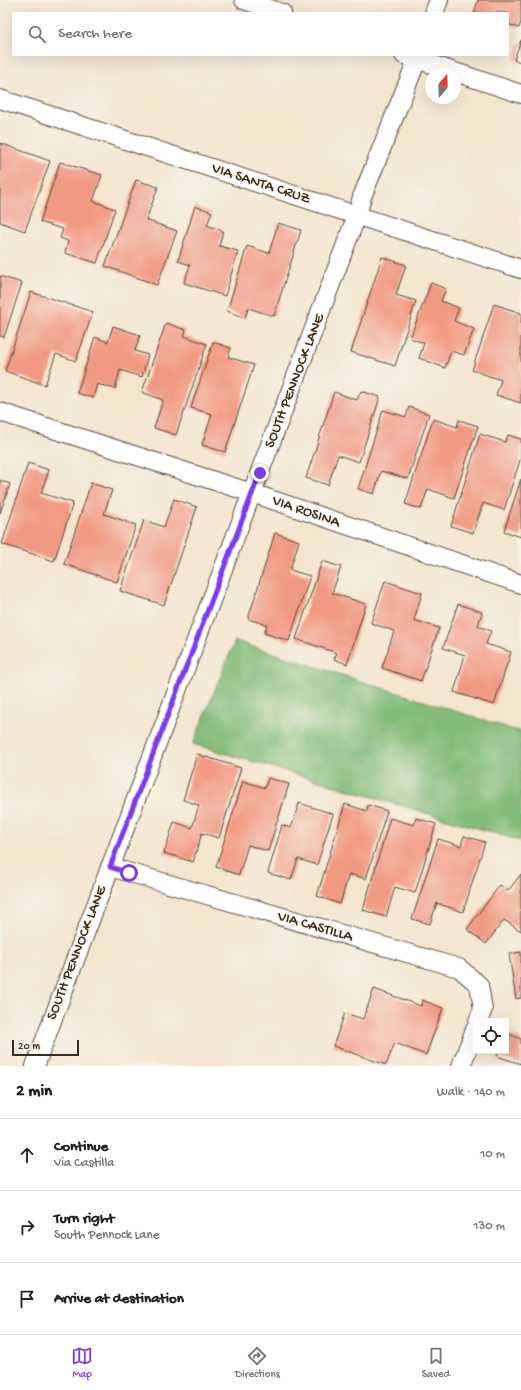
<!DOCTYPE html>
<html lang="en">
<head>
<meta charset="utf-8">
<style>
  :root { --surface:#fff; --page:#f2f2f2; --text:#222; --muted:#767676; --line:#e0e0e0; --accent:#7c3aed }
  body { margin:0; font-family:"Gochi Hand",sans-serif; background:var(--page); color:var(--text) }
  .controls { position:absolute; right:12px; bottom:12px; display:grid; overflow:hidden; border-radius:0px; box-shadow:0 4px 16px #0002 }
  .controls button { width:36px; height:36px; display:grid; place-items:center; padding:0; border:0; border-bottom:1px solid var(--line); background:var(--surface); color:var(--text); font:20px sans-serif }
  .compass { position:absolute; left:425px; top:68px; width:36px; height:36px; border-radius:50%; background:var(--surface); box-shadow:0 4px 16px #0002; rotate:19deg }
  .scale { position:absolute; left:12px; bottom:10px; width:67px; box-sizing:border-box; padding-left:4px; border:2px solid #3b2a1e; border-top:0; font-size:11px; line-height:14px; white-space:nowrap; color:#3b2a1e; -webkit-text-stroke:3px #f7f3e8; paint-order:stroke }
  .stop { position:absolute; width:12px; height:12px; margin:-9px; border:3px solid #7c3aed; border-radius:50%; background:#fff }
  .stop.end { background:#7c3aed; border-color:#fff; box-shadow:0 1px 4px #0008 }
  .list { margin:0; padding:0; list-style:none }
  h2 { display:flex; justify-content:space-between; align-items:center; height:52px; margin:0; padding:0 16px; font-size:17px }
  h2 small { font-size:13px; font-weight:400; color:var(--muted) }
  .list li { display:grid; grid-template-columns:26px 1fr auto; gap:12px; align-items:center; box-sizing:border-box; height:72px; padding:0 16px; border-top:1px solid var(--line) }
  .list b { display:block; font-size:15px; white-space:nowrap }
  .list p { margin:0; font-size:13px; white-space:nowrap; color:var(--muted) }
  .list em { font-size:13px; font-style:normal; color:var(--muted) }
  .icon { flex:none; width:22px; height:22px; fill:none; stroke:currentColor; stroke-width:2; stroke-linecap:round; stroke-linejoin:round }
  .map { position:relative; flex:none; width:521px; height:1066px; overflow:hidden }
  .search { position:absolute; background:var(--surface); box-shadow:0 4px 16px #0002; left:12px; right:12px; top:12px; height:44px; display:flex; align-items:center; gap:10px; box-sizing:border-box; padding:0 14px; border-radius:0px; color:var(--muted); font-size:15px }
  .sheet { height:268px; background:var(--surface) }
  nav { display:flex; justify-content:space-around; align-items:center; box-sizing:border-box; height:56px; border-top:1px solid var(--line); background:var(--surface); font-size:11px; color:var(--muted) }
  nav a { display:grid; justify-items:center; gap:2px }
  nav .on { color:var(--accent) }
  .map>svg:first-child { display:block }
  .forest { fill:#83bc79; stroke:#5f734c }
  .building { fill:#f19a83 }
  .lines { fill:none; stroke-linecap:round; stroke-linejoin:round }
  .minor-casing { stroke:#574639; stroke-width:20 }
  .minor { stroke:#fff; stroke-width:18 }
  .route { stroke:#7c3aed; stroke-width:5 }
  .labels { text-anchor:middle; dominant-baseline:central; stroke-width:3; stroke-linejoin:round; paint-order:stroke }
  .street-label { font-size:15px; fill:#3b2a1e; stroke:#f7f3e8 }
</style>
</head>
<body>
<div class="map">
<svg width="521" height="1066" viewBox="0 0 521 1066">
  <rect width="100%" height="100%" fill="#f7f3e8"/>
  <filter id="ink" filterUnits="userSpaceOnUse"><feTurbulence type="fractalNoise" baseFrequency=".025" numOctaves="2"/><feDisplacementMap in="SourceGraphic" scale="8" xChannelSelector="R" yChannelSelector="G"/><feConvolveMatrix kernelMatrix="1 2 1 2 8 2 1 2 1" color-interpolation-filters="sRGB"/></filter>
  <filter id="wash" filterUnits="userSpaceOnUse"><feTurbulence type="fractalNoise" baseFrequency=".012" numOctaves="4" result="noise"/><feDisplacementMap in="SourceGraphic" scale="16" xChannelSelector="R" yChannelSelector="G"/><feGaussianBlur stdDeviation="0.9" result="paint"/><feColorMatrix in="noise" values="0 0 0 0 0 0 0 0 0 0 0 0 0 0 0 0 0 1.4 0 .05"/><feComposite in="paint" operator="in"/></filter>
  <g filter="url(#wash)">
    <rect width="100%" height="100%" fill="#f4e5cf"/>
    <path class="forest" d="M235 641 521 732V841L193 744Z"/>
    <g id="blocks">
      <g class="building">
        <path d="M478 0H521V22L519 28 508 24V13H474Z"/>
        <path d="M521 40V62L514 60Z"/>
        <path d="M0 143 50 161 25 231 0 222Z"/>
        <path d="M60 162 102 175 93 201 115 209 97 263 65 253 68 241 60 238 63 229 40 222Z"/>
        <path d="M136 180 158 187 146 220 177 231 157 285 105 266Z"/>
        <path d="M195 206 212 212 207 225 223 231 219 246 238 251 225 296 184 283 190 265 178 261Z"/>
        <path d="M278 223 301 230 274 316 248 308 245 318 227 311 247 246 269 253Z"/>
        <path d="M382 257 406 265 396 295 416 301 395 366 351 352Z"/>
        <path d="M0 276 22 283 4 337 0 336Z"/>
        <path d="M431 283 446 289 441 301 459 308 454 321 474 329 464 355 451 351 445 368 419 358 424 343 410 338Z"/>
        <path d="M31 292 93 312 76 361 56 354 45 385 5 371Z"/>
        <path d="M494 304 521 313V403L496 395 501 380 472 370Z"/>
        <path d="M166 323 186 330 184 336 207 344 176 435 154 428 163 400 142 392Z"/>
        <path d="M113 326 140 335 135 351 148 355 142 377 120 370 115 389 97 384 93 398 77 393 95 337 108 342Z"/>
        <path d="M213 342 231 348 228 357 254 365 225 452 202 445 212 414 191 408Z"/>
        <path d="M361 391 380 397 359 462 338 455 328 485 306 478 334 392 357 400Z"/>
        <path d="M409 407 429 414 408 479 381 471 374 494 358 489 383 410 406 417Z"/>
        <path d="M433 419 457 427 459 420 478 426 454 498 428 489 421 509 405 504Z"/>
        <path d="M480 434 505 442 508 435 521 439V457L504 510 483 503 473 533 451 526Z"/>
        <path d="M28 463 49 470 41 493 73 503 54 561 2 544Z"/>
        <path d="M521 479V537L504 531Z"/>
        <path d="M0 480 10 484 0 513Z"/>
        <path d="M91 483 112 490 104 514 136 525 117 582 64 564Z"/>
        <path d="M174 499 197 507 164 605 120 591 144 520 164 527Z"/>
        <path d="M275 533 299 541 290 570 310 576 289 641 264 633 267 625 248 619Z"/>
        <path d="M322 561 341 567 332 593 366 604 347 664 334 659 337 653 296 639Z"/>
        <path d="M385 581 422 593 414 620 439 628 421 681 382 668 394 631 371 623Z"/>
        <path d="M458 604 482 612 478 626 491 631 486 644 511 652 494 705 454 692 465 655 443 648Z"/>
        <path d="M197 754 241 768 219 838 202 833 193 862 164 853 174 822 192 828 199 805 183 800Z"/>
        <path d="M268 778 289 784 268 851 248 845 239 875 216 867 243 781 265 788Z"/>
        <path d="M299 803 333 814 317 865 298 859 291 880 268 873 282 825 291 828Z"/>
        <path d="M345 804 367 811 368 805 387 811 366 879 349 874 340 904 317 896Z"/>
        <path d="M390 818 414 825 416 818 436 824 415 893 395 887 386 917 363 910Z"/>
        <path d="M464 836 485 842 463 912 437 903 430 924 412 919 438 839 461 846Z"/>
        <path d="M521 874V931L504 920 486 944 467 929 500 885 508 891Z"/>
        <path d="M521 952V998L516 999 509 954Z"/>
        <path d="M374 989 421 1006 422 1000 443 1008 426 1055 395 1043 386 1065 333 1046 345 1013 363 1019Z"/>
        <path d="M506 1033 521 1039V1064L497 1056 499 1051H506Z"/>
      </g>
    </g>
  </g>
  <g filter="url(#ink)">
    <use href="#blocks" fill-opacity="0" stroke="#574639" stroke-width="1"/>
    <g class="lines">
      <defs>
        <g id="minor">
          <path d="M244 0 282 13"/>
          <path d="M434 13 439 0"/>
          <path d="M404 55 521 94"/>
          <path d="M0 99 521 269"/>
          <path d="M0 412 252 493 521 584"/>
          <path d="M110 867 459 968 479 985 483 1009 478 1021"/>
          <path d="M35 1066 357 215 362 197 419 55"/>
          <path d="M461 1066 476 1027"/>
        </g>
      </defs>
      <use href="#minor" class="minor-casing"/>
      <use href="#minor" class="minor"/>
    </g>
  </g>
  <g class="lines" filter="url(#ink)">
    <path class="route" d="M129 873 110 867 260 473"/>
  </g>
  <g class="labels">
    <g class="street-label">
      <text transform="translate(261 184) rotate(18)">VIA SANTA CRUZ</text>
      <text transform="translate(295 381) rotate(-69)">SOUTH PENNOCK LANE</text>
      <text transform="translate(306 512) rotate(19)">VIA ROSINA</text>
      <text transform="translate(315 927) rotate(16)">VIA CASTILLA</text>
      <text transform="translate(77 953) rotate(-69)">SOUTH PENNOCK LANE</text>
    </g>
  </g>
</svg>
<div class="controls">
<button><svg class="icon" aria-label="locate" viewBox="0 0 24 24"><circle cx="12" cy="12" r="6"/><path d="M12 2v4M12 18v4M2 12h4M18 12h4"/></svg></button>
</div>
<svg class="compass" viewBox="-18 -18 36 36"><path d="M0-13l5 13h-10z" fill="#e53935"/><path d="M0 13l5-13h-10z" fill="#767676"/></svg>
<div class="scale">20 m</div>
<div class="stop" style="left:129px;top:873px"></div>
<div class="stop end" style="left:260px;top:473px"></div>
<div class="search"><svg class="icon" aria-label="search" viewBox="0 0 24 24"><circle cx="10" cy="10" r="6"/><path d="M15 15l6 6"/></svg>Search here</div>
</div>
<section class="sheet">
<h2>2 min<small>Walk · 140 m</small></h2>
<ul class="list">
<li><svg class="icon" aria-label="ahead" viewBox="0 0 24 24"><path d="M12 20V5M6 11l6-6 6 6"/></svg><div><b>Continue</b><p>Via Castilla</p></div><em>10 m</em></li>
<li><svg class="icon" aria-label="right" viewBox="0 0 24 24"><path d="M7 20v-9h11M14 6l5 5-5 5"/></svg><div><b>Turn right</b><p>South Pennock Lane</p></div><em>130 m</em></li>
<li><svg class="icon" aria-label="arrive" viewBox="0 0 24 24"><path d="M6 21V4h12l-3 4 3 4H6"/></svg><div><b>Arrive at destination</b></div></li>
</ul>
</section>
<nav>
<a class="on"><svg class="icon" aria-label="map" viewBox="0 0 24 24"><path d="M3 6l6-2 6 2 6-2v14l-6 2-6-2-6 2zM9 4v14M15 6v14"/></svg>Map</a>
<a><svg class="icon" aria-label="directions" viewBox="0 0 24 24"><path d="M12 3l9 9-9 9-9-9zM9 14v-3h6M13 9l2 2-2 2"/></svg>Directions</a>
<a><svg class="icon" aria-label="saved" viewBox="0 0 24 24"><path d="M7 4h10v16l-5-4-5 4z"/></svg>Saved</a>
</nav>
</body>
</html>
